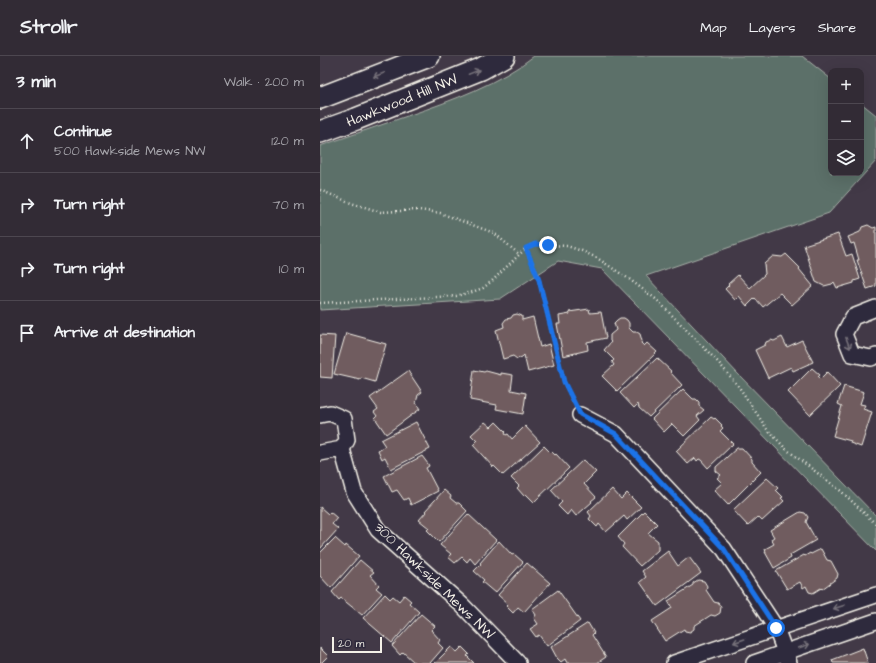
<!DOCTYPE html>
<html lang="en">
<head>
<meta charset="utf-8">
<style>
  :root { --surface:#322b35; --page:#3d3741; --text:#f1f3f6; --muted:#a8a7ad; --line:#4d4750 }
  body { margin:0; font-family:"Architects Daughter",sans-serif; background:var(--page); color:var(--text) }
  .controls { position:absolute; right:12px; top:12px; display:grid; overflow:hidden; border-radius:8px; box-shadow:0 4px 16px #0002 }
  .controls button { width:36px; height:36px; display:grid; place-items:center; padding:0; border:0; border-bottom:1px solid var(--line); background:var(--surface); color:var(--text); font:20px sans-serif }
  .scale { position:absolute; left:12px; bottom:10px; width:50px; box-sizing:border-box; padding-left:4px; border:2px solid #f4f1e8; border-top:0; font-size:11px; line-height:14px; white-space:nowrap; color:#f4f1e8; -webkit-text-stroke:3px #2f2a3d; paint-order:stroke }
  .stop { position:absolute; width:12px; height:12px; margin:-9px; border:3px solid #1a73e8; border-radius:50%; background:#fff }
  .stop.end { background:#1a73e8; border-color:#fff; box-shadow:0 1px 4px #0008 }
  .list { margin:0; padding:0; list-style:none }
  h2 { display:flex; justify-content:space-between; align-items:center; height:52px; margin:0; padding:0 16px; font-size:17px }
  h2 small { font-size:13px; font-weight:400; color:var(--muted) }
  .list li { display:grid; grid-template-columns:26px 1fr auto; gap:12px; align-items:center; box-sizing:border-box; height:64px; padding:0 16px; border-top:1px solid var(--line) }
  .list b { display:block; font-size:15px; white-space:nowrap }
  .list p { margin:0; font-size:13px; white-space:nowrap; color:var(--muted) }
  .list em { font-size:13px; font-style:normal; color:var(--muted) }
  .icon { flex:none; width:22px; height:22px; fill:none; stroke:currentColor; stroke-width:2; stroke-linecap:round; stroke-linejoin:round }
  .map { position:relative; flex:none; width:556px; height:607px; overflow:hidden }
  header { display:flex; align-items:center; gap:24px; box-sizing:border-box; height:56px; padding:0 20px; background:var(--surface); border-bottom:1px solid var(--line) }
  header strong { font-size:19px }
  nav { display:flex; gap:22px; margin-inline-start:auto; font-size:14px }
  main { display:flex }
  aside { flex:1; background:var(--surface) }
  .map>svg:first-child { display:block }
  .green { fill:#5b7069; stroke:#a8b0a8 }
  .building { fill:#705b5e; stroke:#f4f1e8 }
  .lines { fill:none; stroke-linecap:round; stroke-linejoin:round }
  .street-casing { stroke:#f4f1e8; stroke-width:18 }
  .secondary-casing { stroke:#f4f1e8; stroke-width:24 }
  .path { stroke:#f4f1e8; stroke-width:2.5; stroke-dasharray:1 3; stroke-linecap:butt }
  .street { stroke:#2f2a3d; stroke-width:15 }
  .secondary { stroke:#2f2a3d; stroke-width:21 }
  .oneway { stroke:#747079 }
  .route { stroke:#1a73e8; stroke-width:5 }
  .labels { text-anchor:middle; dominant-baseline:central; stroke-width:3; stroke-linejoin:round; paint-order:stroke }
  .street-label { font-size:14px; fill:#f4f1e8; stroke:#2f2a3d }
</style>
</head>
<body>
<header>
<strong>Strollr</strong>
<nav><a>Map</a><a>Layers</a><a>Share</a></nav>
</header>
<main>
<aside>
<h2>3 min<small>Walk · 200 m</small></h2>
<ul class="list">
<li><svg class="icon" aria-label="ahead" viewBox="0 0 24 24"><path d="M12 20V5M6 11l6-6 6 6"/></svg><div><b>Continue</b><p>500 Hawkside Mews NW</p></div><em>120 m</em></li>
<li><svg class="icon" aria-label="right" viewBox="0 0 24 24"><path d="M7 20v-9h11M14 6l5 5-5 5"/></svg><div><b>Turn right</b></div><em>70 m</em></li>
<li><svg class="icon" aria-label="right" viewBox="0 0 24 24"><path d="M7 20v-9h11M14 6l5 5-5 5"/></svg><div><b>Turn right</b></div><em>10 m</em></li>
<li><svg class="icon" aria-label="arrive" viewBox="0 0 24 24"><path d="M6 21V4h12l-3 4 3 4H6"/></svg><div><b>Arrive at destination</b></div></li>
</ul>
</aside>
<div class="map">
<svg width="556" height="607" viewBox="0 0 556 607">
  <rect width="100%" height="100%" fill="#423947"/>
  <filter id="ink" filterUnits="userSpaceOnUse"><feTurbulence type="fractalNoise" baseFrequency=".025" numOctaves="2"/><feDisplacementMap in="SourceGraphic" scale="8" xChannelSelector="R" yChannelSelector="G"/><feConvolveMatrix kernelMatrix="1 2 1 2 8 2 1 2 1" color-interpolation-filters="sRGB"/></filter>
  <g filter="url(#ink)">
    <path class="green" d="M214 0H482L511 23V117H541V47L556 59V105L509 157 326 220 418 318 556 460V495L282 213 238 205 180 243 0 254V90C30 80 60 69 90 59 131 45 180 27 214 0Z"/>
    <g class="building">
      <path d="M548 169 553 172 556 171V230L547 233 537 204H539L534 187 531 188 528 181 540 176 542 171Z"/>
      <path d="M518 178 526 200 532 198 540 223 534 225V227L517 232 514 226 512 228 504 230 496 226 484 189Z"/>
      <path d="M466 198 480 212 479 213 493 230 472 249 460 237 443 251 435 242 427 250 419 240 415 244 405 233 409 229 408 228 418 219 430 232 445 218 444 208 453 200 462 201Z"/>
      <path d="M269 253 270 257 281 256 286 282 267 286 268 294 243 300 237 268H240L239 260 250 258 249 256Z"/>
      <path d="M197 258 202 260V264L213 261 220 291 229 288 234 309 208 316 204 299 202 301 197 303 193 300 183 303 176 274 184 271 183 267 186 263 191 262 193 259Z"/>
      <path d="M300 262H304L307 264 309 267V272L313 276H317L320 278 322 285 321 287 324 290 327 287 337 296 297 335 282 320 294 309 292 306 294 304 284 294 291 286 290 285V279L296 274 294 267 297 264Z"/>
      <path d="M26 277 66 288 55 326 41 322 40 324 14 318Z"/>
      <path d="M0 279 15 280 12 322 0 321Z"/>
      <path d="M462 281 467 291 482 284 493 306 473 315 471 311 448 322 435 294 445 289 446 286 451 284 454 285Z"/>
      <path d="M337 302 351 315 350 316 362 329 329 361 319 352 318 348 314 352 300 337Z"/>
      <path d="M492 312 500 319 498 321 500 323 507 316 520 330 490 359 468 336Z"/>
      <path d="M154 314 164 316 166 315 181 319V317L193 319 191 334 206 337 203 358 176 353 177 349 150 344Z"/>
      <path d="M88 315 102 336 98 339 96 347 100 353 66 378 55 362 57 360 54 356 58 353 50 342Z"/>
      <path d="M524 330 544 336 540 348 545 349 543 353 552 356 541 391 530 387 531 385 513 380 522 350 518 348Z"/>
      <path d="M363 333 373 343H376L379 346V350L384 354 377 360 380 364 364 380 352 368 344 376 332 363Z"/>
      <path d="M391 361 394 363 395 362 402 369 401 370 403 372 400 375 413 388 388 412 381 404 379 403 377 405 375 402 368 408 356 395Z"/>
      <path d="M96 366 110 393 71 413 65 401 62 403 58 394 65 390 61 384Z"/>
      <path d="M165 366 171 371 176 366 186 376 185 377 186 379 188 378 192 383 205 370 220 386 183 419 174 410 173 411 153 389 157 385 151 379Z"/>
      <path d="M224 390 231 397 232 396 235 399 236 398 249 412 214 446 206 438 204 440 197 432 199 430 191 422Z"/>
      <path d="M417 392H422L432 403V406L441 416 408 449 394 434 402 427 397 422 401 419 396 415V411Z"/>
      <path d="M102 400 108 408 109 410 106 412 118 435 91 449 88 442 84 444 77 434 72 436 64 420Z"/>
      <path d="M263 404 276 416 264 428 276 441 271 445 272 446 256 460 251 454 247 459 238 450 242 446 231 434Z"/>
      <path d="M447 422 458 432 456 434 463 441 461 442 464 445 442 465 438 461 428 470 413 454Z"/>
      <path d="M292 433 301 443 307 437 321 451 307 464 304 460 286 476 279 468 277 471 269 463 271 460 268 456Z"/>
      <path d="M124 434 131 440 130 442 136 447H139L147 455 119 486 107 474 109 472 99 464 106 456 105 455Z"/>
      <path d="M0 451 8 458 10 456 17 462 12 468 18 473 0 493Z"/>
      <path d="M324 455 337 468 328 477 338 485V494L320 510 302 491 304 488 298 481Z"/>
      <path d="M480 456 485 457 488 461 486 466 496 484 470 499 471 502 454 512 445 496H446L445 493 454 488 451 483 454 481 450 474Z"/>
      <path d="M148 458 176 484 155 508 150 502 147 506 142 501 135 507 128 501 131 498 120 489Z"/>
      <path d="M15 482 25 491 26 489 39 500 11 532 0 520V497Z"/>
      <path d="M179 485 192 499 194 498 203 506 175 537 162 526 164 524 154 515 161 508 160 507Z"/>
      <path d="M501 493 507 504 511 505 518 518 517 522 502 533 501 532 493 537 489 536 486 530 483 532 480 526 467 533 456 515 484 499 485 500 490 497 491 498Z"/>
      <path d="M348 495 358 510 369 501 381 517 337 550 320 526 326 521 322 515Z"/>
      <path d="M40 504 54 516 50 519 59 529 56 532 62 537 42 559 21 542 19 544 12 536Z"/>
      <path d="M207 507 230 527 204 556 198 551 193 557 186 550 188 548 178 539Z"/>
      <path d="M378 524 384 525 387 530 386 534 394 546 398 547 401 551 400 557 395 560 391 559 374 570V573L370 576 365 575 364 573 345 585 332 565 352 552 348 545 373 529V527Z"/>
      <path d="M238 534 260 565 227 590 219 579 216 581 210 573 218 568 214 562 216 559 212 553Z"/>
      <path d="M65 538 70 543 73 540 79 545 84 539 91 545 89 547 99 556 72 587 43 562Z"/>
      <path d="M101 558 115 570 111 574 120 584 118 587 123 592 110 607H95L83 596 80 599 72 590Z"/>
      <path d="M268 567 274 577 272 579 286 601 277 607H247L245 603 241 606 237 602 231 591Z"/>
      <path d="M131 591 137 596 142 591 149 598 147 600 154 607H115Z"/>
      <path d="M0 592 8 600 1 607H0Z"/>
      <path d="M543 592 548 607H513L512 604Z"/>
    </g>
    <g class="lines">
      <defs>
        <g id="street">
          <path d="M556 252 533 261 524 278 532 298 551 302 556 300"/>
          <path d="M0 359 10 357 24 363 27 384 22 393 0 397"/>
          <path d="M260 359 296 378 404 493 456 572 469 607"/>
          <path d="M22 393 34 436 58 474 142 549 198 607"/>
          <path d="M354 607 556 539"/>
          <path d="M434 607 556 565"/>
        </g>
        <g id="secondary">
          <path d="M0 42 109 0"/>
          <path d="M0 76 36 63 161 13 184 0"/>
        </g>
      </defs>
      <use href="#street" class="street-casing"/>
      <use href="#secondary" class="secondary-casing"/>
      <g class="path">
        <path d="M0 134 31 147 61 156 99 154 120 157 174 177 200 199"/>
        <path d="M206 192 219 224 244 326 253 345"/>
        <path d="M0 247 136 240 152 236 163 232 172 225 206 192 215 188 247 190 262 195 277 202 309 223 337 244 398 306 419 331 447 373 466 393 521 435 556 468"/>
      </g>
      <use href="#street" class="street"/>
      <use href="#secondary" class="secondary"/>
    </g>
    <defs><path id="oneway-shaft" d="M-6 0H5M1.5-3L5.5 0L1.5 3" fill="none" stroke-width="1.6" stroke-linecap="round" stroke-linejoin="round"/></defs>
    <g class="oneway">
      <use href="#oneway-shaft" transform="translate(154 16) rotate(-22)"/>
      <use href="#oneway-shaft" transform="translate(59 19) rotate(159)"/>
      <use href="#oneway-shaft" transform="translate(528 287) rotate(69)"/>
      <use href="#oneway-shaft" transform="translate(519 551) rotate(162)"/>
      <use href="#oneway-shaft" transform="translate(419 585) rotate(161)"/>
      <use href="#oneway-shaft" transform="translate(484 590) rotate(-19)"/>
    </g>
  </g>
  <g class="lines" filter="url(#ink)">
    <path class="route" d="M228 189 215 188 206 192 219 224 244 326 260 358 296 378 404 493 456 572"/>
  </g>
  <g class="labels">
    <g class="street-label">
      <text transform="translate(82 45) rotate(-22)">Hawkwood Hill NW</text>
      <text transform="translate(114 525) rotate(44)">300 Hawkside Mews NW</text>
    </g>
  </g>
</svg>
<div class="controls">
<button>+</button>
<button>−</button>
<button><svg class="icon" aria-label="layers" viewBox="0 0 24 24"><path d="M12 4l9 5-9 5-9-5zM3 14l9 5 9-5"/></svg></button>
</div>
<div class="scale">20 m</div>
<div class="stop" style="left:456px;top:572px"></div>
<div class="stop end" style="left:228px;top:189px"></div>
</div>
</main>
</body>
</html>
